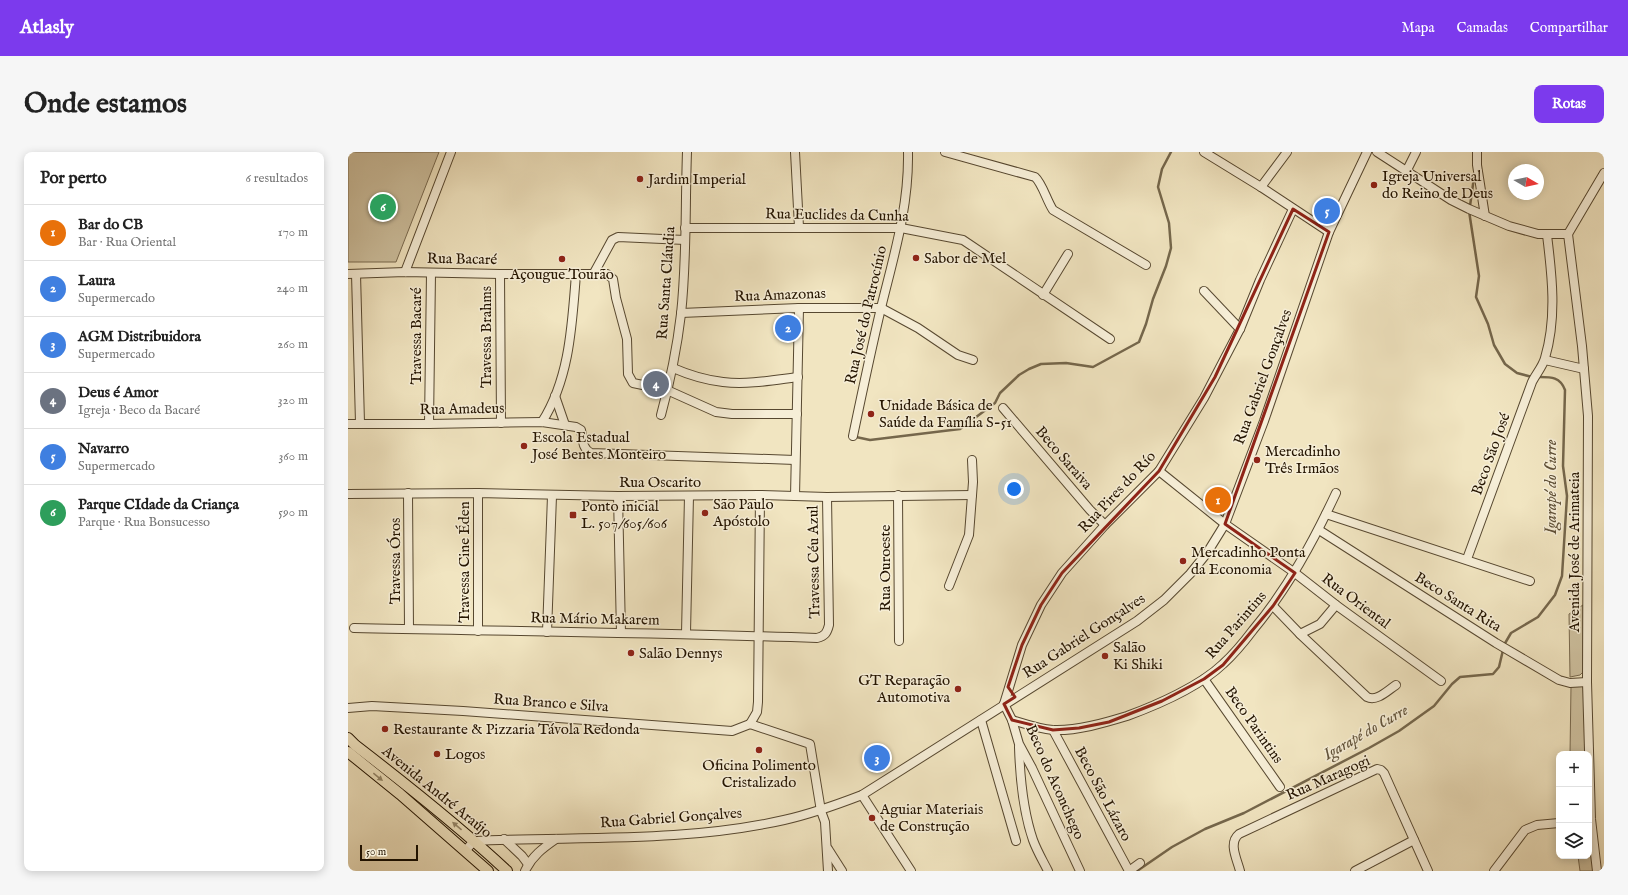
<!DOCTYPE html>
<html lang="pt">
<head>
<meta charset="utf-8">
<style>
  :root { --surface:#fff; --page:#f6f6f6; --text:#222; --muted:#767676; --line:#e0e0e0; --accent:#7c3aed }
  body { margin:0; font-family:"IM FELL English",serif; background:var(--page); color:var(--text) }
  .controls { position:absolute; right:12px; bottom:12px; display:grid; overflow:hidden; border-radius:8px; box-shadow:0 2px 10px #0003 }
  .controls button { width:36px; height:36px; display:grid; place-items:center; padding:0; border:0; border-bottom:1px solid var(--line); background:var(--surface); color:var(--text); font:20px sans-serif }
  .compass { position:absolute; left:1160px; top:12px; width:36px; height:36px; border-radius:50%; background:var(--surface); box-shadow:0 2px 10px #0003; rotate:99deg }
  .scale { position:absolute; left:12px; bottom:10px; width:58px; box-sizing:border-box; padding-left:4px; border:2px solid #241400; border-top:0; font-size:11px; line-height:14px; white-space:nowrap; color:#241400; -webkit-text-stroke:3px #f6eed7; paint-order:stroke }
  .you { position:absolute; left:666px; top:337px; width:14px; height:14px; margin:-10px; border:3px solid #fff; border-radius:50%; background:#1a73e8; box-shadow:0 0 0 6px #1a73e833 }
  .badge { display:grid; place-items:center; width:26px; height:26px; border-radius:50%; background:var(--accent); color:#fff; font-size:13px; font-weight:700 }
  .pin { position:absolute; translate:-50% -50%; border:2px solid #fff; box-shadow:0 1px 4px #0006 }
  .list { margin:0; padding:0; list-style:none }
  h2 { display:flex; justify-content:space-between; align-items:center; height:52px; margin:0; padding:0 16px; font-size:17px }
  h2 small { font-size:13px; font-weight:400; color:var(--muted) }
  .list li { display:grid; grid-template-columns:26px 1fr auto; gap:12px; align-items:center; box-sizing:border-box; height:56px; padding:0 16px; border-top:1px solid var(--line) }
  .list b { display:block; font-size:15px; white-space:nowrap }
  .list p { margin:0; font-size:13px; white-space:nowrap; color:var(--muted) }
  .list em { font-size:13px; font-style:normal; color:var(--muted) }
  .icon { flex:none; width:22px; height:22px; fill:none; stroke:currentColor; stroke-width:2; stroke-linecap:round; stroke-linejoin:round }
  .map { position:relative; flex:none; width:1256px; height:719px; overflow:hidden; border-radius:8px }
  header { display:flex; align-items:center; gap:24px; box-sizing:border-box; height:56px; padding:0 20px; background:var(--accent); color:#fff }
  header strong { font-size:19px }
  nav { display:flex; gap:22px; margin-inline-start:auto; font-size:14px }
  .intro { display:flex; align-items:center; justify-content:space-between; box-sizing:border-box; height:96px; padding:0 24px }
  h1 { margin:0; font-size:28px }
  .button { padding:10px 18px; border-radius:8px; background:var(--accent); color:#fff; font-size:14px; font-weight:700 }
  main { display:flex; gap:24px; padding:0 24px }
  aside { flex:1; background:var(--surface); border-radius:8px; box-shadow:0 2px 10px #0003 }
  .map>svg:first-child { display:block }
  .green { fill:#cec1a0; stroke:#796a50 }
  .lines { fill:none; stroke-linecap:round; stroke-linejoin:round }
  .stream { stroke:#75674c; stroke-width:2.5 }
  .minor-casing { stroke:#574830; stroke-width:10 }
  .major-casing { stroke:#241400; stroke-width:12 }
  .minor { stroke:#f6eed7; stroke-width:8 }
  .major { stroke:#f1e5c1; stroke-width:10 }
  .oneway { fill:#95876a }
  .marked { fill:none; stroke:#8f2418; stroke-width:3; stroke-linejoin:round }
  .poi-dot { fill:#8f2418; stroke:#f6eed7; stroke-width:1.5 }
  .labels { text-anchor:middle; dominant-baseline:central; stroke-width:3; stroke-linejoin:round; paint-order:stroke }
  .poi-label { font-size:15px; fill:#241400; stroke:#f6eed7; text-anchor:start }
  .street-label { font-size:15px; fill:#241400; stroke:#f6eed7 }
  .water-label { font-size:16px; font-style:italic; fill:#615239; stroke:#f6eed7 }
</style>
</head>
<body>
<header>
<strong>Atlasly</strong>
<nav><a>Mapa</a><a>Camadas</a><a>Compartilhar</a></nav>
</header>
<div class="intro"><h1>Onde estamos</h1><a class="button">Rotas</a></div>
<main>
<aside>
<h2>Por perto<small>6 resultados</small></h2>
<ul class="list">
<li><span class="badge" style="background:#e8710a">1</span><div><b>Bar do CB</b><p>Bar · Rua Oriental</p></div><em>170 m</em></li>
<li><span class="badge" style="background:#3f7fe0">2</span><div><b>Laura</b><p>Supermercado</p></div><em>240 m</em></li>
<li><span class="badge" style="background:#3f7fe0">3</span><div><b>AGM Distribuidora</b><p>Supermercado</p></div><em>260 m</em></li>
<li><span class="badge" style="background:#6b7280">4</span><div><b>Deus é Amor</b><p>Igreja · Beco da Bacaré</p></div><em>320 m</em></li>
<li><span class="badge" style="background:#3f7fe0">5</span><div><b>Navarro</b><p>Supermercado</p></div><em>360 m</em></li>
<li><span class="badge" style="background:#2e9e5b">6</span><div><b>Parque CIdade da Criança</b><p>Parque · Rua Bonsucesso</p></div><em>590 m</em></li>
</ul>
</aside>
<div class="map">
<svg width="1256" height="719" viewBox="0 0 1256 719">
  <rect width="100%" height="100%" fill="#f1e5c1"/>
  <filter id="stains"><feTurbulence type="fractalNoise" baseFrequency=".005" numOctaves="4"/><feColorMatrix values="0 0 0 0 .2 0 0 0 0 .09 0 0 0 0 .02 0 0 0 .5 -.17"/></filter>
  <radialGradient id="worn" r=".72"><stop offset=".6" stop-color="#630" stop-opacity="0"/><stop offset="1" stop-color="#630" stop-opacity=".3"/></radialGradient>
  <g class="green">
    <path d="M0 0H91L48 110H0Z"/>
    <path d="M1235 453V520L1232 523 1222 525 1221 462Z"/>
    <path d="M1223 534H1237L1239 602H1222Z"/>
    <path d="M1241 675 1247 719H1232L1230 704H1241Z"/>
  </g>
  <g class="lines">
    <g class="stream">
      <path d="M1122 54 1127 18"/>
      <path d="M1121 59 1131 124 1128 145 1140 172 1146 193 1157 212 1169 221 1184 225"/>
      <path d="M508 285 522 288 612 277 647 251 652 241 671 223 681 217 693 212 718 211 745 215 791 190 798 172 805 147 818 114 823 96 821 71 810 35 814 17 823 0"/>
      <path d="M1156 493 1163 481 1190 465 1207 443 1214 424 1219 344 1215 314 1217 238C1212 224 1202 225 1189 225"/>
      <path d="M789 719 824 695 857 677 896 661 1021 596 1051 579 1086 554 1104 532 1112 525 1145 522 1151 515 1155 498"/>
    </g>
    <defs>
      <g id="minor">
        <path d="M447 0 451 75"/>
        <path d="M597 0 687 25C694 31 699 49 705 58L798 113"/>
        <path d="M856 0 913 35 981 80"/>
        <path d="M1029 0 1103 48 1121 57 1161 74 1190 82H1220"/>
        <path d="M1129 0V13L1137 64"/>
        <path d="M1059 18 1068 0"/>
        <path d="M913 35 939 0"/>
        <path d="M337 76H553L615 88 762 187"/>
        <path d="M1220 82 1234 194 1240 264 1239 530 1243 667 1249 719"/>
        <path d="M1220 82 1256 21"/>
        <path d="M57 120 103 0"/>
        <path d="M246 121 264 88 270 85 337 88"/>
        <path d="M0 122 57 120 152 122H259L265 127 268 146 279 187 280 222 285 231 319 238 368 260 384 262H449"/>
        <path d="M8 122 12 271"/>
        <path d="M152 122 153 271"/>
        <path d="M856 139 892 177"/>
        <path d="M695 143 720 102"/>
        <path d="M333 161 451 156H533L570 176 610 203 625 208"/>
        <path d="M1197 208 1236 217"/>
        <path d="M325 216C341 223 357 228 375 230 400 233 426 228 450 225"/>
        <path d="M207 244 217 273"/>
        <path d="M655 256 742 358 757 373"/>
        <path d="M313 263C322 230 329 196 333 162 339 108 337 54 339 0"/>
        <path d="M194 270C222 226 224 172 228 122"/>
        <path d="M0 272H81L194 270 228 275 233 278C235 287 234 297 243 301L447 308"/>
        <path d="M81 272 83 121"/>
        <path d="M505 284C514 241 523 198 533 156 546 103 561 55 560 0"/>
        <path d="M811 319 877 372 947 421 988 453 1093 529"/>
        <path d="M60 341 61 477"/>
        <path d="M130 341V479"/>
        <path d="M0 342 130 341 270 344 412 343 479 345 624 343"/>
        <path d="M550 343 551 489"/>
        <path d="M270 344 273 481"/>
        <path d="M447 344 451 156"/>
        <path d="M978 362 1182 429"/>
        <path d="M971 378 1148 491 1211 528 1222 531 1239 530"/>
        <path d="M1119 407 1184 230C1188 222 1195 214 1197 206 1209 166 1204 123 1199 83"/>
        <path d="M601 434 621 383 625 330 624 308"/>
        <path d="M988 453 972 472 952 482 1019 545C1029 550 1040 538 1048 533"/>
        <path d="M925 454 952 482"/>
        <path d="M6 476C160 479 315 481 469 486 477 484 479 481 481 473L479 345"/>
        <path d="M199 480 204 344"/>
        <path d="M338 481 341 344"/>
        <path d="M856 527 932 635"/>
        <path d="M656 552 674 493 693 453 714 421 757 373 811 319 856 246 892 177 912 128 945 57"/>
        <path d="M656 552 664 568 671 592 684 616 732 719"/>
        <path d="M0 556 24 554 115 559 384 579 402 572"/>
        <path d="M633 568 668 689"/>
        <path d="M664 568C677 572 691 577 705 578 729 579 756 571 779 564 809 553 852 534 875 512 886 502 896 490 905 478 940 436 965 390 988 341"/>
        <path d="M402 572 409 560 410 550 412 343"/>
        <path d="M402 572 462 592 473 659 477 670 480 719"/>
        <path d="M705 578 781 719"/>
        <path d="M671 595C672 626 675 659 685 688 689 699 695 709 700 719"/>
        <path d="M514 643 563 719"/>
        <path d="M156 687 174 704 180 712"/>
        <path d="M480 697 494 719"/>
        <path d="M117 699 126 689C229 684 334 691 436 668 463 662 488 653 514 643L789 469 816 448 842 422 859 401 877 372 916 269 981 80 1019 0"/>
        <path d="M177 719C184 704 195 696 208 687"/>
        <path d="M781 719 792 711"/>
        <path d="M892 719C889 707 880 691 891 682L1029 617 1033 618 1036 621 1080 719"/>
        <path d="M1007 719 1066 688"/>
        <path d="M1146 719 1177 678 1189 673 1211 671"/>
      </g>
      <g id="major">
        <path d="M0 586 7 593C59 633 111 674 159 719"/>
        <path d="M0 600 52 642 140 719"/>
      </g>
    </defs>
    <use href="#minor" class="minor-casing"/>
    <use href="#major" class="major-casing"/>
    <use href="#minor" class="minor"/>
    <use href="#major" class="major"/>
  </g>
  <defs><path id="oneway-solid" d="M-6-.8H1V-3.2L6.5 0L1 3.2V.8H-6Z"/></defs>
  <g class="oneway">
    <use href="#oneway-solid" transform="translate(30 625) rotate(39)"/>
    <use href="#oneway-solid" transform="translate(109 674) rotate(-140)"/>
  </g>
  <path class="marked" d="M945 57 981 80 877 372 947 421 925 454 875 513 856 527 814 549 761 570 731 576 705 578 664 568 656 552 667 545 660 535 674 493 693 453 714 421 811 319 867 225Z"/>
  <g class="poi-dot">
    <circle cx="292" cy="27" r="4"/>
    <circle cx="1026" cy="33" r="4"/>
    <circle cx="568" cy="106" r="4"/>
    <circle cx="214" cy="107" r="4"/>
    <circle cx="523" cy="262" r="4"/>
    <circle cx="176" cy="294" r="4"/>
    <circle cx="909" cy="308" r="4"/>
    <circle cx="357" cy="361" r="4"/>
    <rect x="221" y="359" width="8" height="8" rx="2"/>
    <circle cx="835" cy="409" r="4"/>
    <circle cx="283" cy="501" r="4"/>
    <circle cx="757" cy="504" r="4"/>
    <circle cx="610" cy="537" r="4"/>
    <circle cx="37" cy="577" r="4"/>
    <circle cx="411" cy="598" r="4"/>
    <circle cx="89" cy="602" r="4"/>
    <circle cx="524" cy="666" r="4"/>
  </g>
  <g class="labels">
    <g class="poi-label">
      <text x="1034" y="24">Igreja Universal<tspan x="1034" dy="17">do Reino de Deus</tspan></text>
      <text x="300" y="27">Jardim Imperial</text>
      <text x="576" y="106">Sabor de Mel</text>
      <text x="214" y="122" text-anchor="middle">Açougue Tourão</text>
      <text x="531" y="253">Unidade Básica de<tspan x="531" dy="17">Saúde da Família S-51</tspan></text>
      <text x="184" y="285">Escola Estadual<tspan x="184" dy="17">José Bentes Monteiro</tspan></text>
      <text x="917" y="299">Mercadinho<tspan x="917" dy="17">Três Irmãos</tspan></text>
      <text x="365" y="352">São Paulo<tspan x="365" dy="17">Apóstolo</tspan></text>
      <text x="233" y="354">Ponto inicial<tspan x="233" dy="17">L. 507/605/606</tspan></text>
      <text x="843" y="400">Mercadinho Ponta<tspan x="843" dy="17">da Economia</tspan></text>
      <text x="765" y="495">Salão<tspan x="765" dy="17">Ki Shiki</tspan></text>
      <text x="291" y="501">Salão Dennys</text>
      <text x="602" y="528" text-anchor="end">GT Reparação<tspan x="602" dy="17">Automotiva</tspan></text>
      <text x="45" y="577">Restaurante &amp; Pizzaria Távola Redonda</text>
      <text x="97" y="602">Logos</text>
      <text x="411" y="613" text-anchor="middle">Oficina Polimento<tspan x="411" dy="17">Cristalizado</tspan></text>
      <text x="532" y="657">Aguiar Materiais<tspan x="532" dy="17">de Construção</tspan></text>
    </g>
    <g class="street-label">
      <text transform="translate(489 63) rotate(1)">Rua Euclides da Cunha</text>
      <text transform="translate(114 107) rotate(1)">Rua Bacaré</text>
      <text transform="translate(318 131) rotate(-86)">Rua Santa Cláudia</text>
      <text transform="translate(432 143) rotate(-2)">Rua Amazonas</text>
      <text transform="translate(518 163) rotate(-77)">Rua José do Patrocínio</text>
      <text transform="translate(68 184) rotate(-90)">Travessa Bacaré</text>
      <text transform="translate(138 185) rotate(-90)">Travessa Brahms</text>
      <text transform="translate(915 225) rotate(-70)">Rua Gabriel Gonçalves</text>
      <text transform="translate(114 257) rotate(-1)">Rua Amadeus</text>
      <text transform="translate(1143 302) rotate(-70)">Beco São José</text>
      <text transform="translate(716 306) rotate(49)">Beco Saraiva</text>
      <text x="312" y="330">Rua Oscarito</text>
      <text transform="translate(769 340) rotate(-47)">Rua Pires do Río</text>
      <text transform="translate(1226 400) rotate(-90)">Avenida José de Arimateia</text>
      <text transform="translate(47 409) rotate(-90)">Travessa Óros</text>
      <text transform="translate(116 410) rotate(-90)">Travessa Cine Éden</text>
      <text transform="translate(466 410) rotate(-91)">Travessa Céu Azul</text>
      <text transform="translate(537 416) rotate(-90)">Rua Ouroeste</text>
      <text transform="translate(1008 449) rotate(37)">Rua Oriental</text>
      <text transform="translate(1110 450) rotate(32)">Beco Santa Rita</text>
      <text transform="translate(247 467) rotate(1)">Rua Mário Makarem</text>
      <text transform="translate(888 473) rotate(-49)">Rua Parintins</text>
      <text transform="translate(736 484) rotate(-33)">Rua Gabriel Gonçalves</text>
      <text transform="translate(203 551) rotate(4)">Rua Branco e Silva</text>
      <text transform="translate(906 573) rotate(55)">Beco Parintins</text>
      <text transform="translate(980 626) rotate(-24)">Rua Maragogi</text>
      <text transform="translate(707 630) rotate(66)">Beco do Aconchego</text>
      <text transform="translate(89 640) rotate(39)">Avenida André Araújo</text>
      <text transform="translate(755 642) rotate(62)">Beco São Lázaro</text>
      <text transform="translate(323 666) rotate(-4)">Rua Gabriel Gonçalves</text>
    </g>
    <g class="water-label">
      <text transform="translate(1204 335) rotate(-90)">Igarapé do Curre</text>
      <text transform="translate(1018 581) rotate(-30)">Igarapé do Curre</text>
    </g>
  </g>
  <rect width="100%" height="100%" filter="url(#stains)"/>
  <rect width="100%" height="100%" fill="url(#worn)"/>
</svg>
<div class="controls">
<button>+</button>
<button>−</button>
<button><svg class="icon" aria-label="layers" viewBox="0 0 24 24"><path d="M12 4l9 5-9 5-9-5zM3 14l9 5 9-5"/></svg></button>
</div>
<svg class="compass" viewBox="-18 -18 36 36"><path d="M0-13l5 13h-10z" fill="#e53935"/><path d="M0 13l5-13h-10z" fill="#767676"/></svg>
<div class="scale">50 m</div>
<div class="you"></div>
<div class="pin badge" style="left:870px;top:348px;background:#e8710a">1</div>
<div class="pin badge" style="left:440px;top:176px;background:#3f7fe0">2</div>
<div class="pin badge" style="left:529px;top:606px;background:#3f7fe0">3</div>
<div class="pin badge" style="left:308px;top:232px;background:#6b7280">4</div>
<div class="pin badge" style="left:979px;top:59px;background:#3f7fe0">5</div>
<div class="pin badge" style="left:35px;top:55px;background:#2e9e5b">6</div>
</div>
</main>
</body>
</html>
